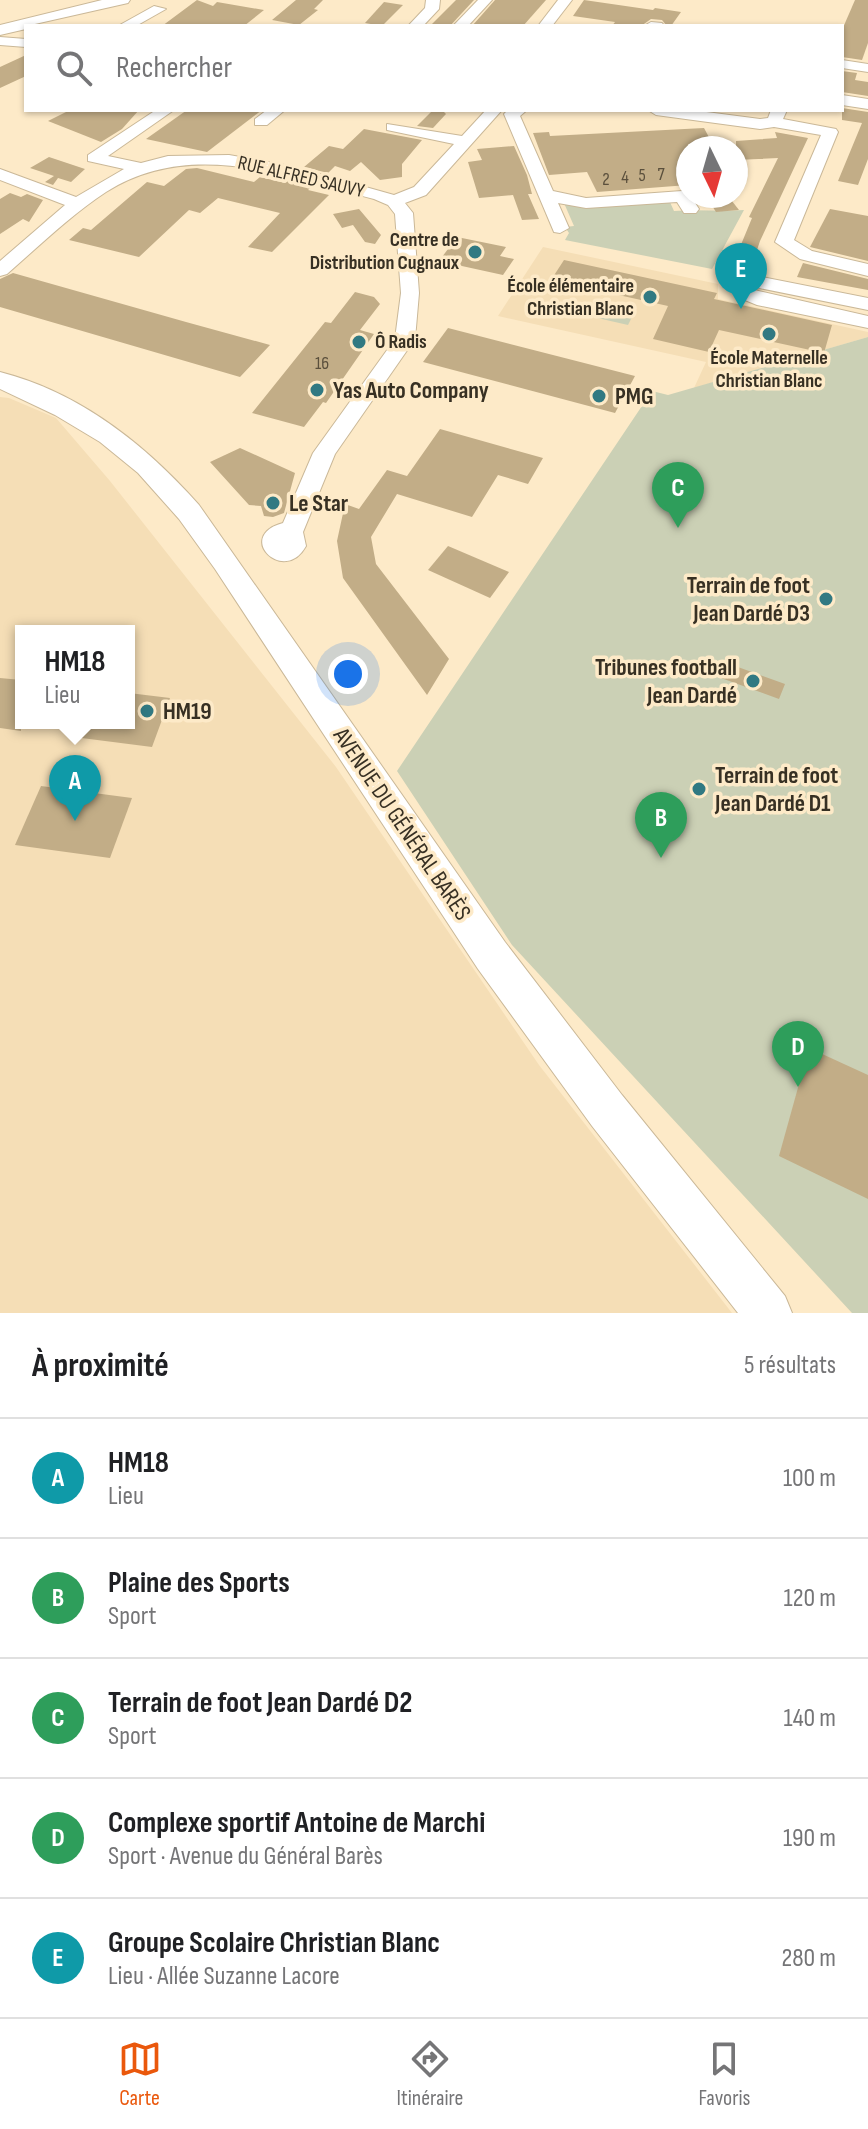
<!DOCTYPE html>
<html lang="fr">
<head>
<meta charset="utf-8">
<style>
  :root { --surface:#fff; --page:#f6f6f6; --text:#202124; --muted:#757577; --line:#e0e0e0; --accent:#ea580c }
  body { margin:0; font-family:"Sofia Sans Condensed",sans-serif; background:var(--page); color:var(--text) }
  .compass { position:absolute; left:676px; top:136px; width:72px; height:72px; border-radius:50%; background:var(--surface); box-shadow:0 2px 6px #0004; rotate:175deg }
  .you { position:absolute; left:348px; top:674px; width:28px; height:28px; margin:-20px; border:6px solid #fff; border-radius:50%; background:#1a73e8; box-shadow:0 0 0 12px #1a73e833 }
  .badge { display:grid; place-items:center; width:52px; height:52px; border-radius:50%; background:var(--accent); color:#fff; font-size:26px; font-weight:700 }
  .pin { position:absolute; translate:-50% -66px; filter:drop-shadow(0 2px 4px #0008) }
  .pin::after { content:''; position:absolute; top:42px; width:28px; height:24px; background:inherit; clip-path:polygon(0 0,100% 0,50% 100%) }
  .popup { position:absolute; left:15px; top:625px; width:120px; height:104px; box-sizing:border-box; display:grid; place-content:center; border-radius:0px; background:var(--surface); filter:drop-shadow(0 2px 6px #0005); font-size:26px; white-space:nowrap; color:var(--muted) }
  .popup b { font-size:30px; color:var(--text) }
  .popup::after { content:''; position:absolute; left:50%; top:100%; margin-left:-16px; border:16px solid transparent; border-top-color:var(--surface) }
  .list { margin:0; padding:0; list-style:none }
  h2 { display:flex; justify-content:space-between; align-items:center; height:104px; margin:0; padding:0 32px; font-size:34px }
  h2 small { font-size:26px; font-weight:400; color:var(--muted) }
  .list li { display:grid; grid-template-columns:52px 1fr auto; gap:24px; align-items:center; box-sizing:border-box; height:120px; padding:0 32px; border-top:2px solid var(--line) }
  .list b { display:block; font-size:30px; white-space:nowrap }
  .list p { margin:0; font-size:26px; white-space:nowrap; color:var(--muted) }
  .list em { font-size:26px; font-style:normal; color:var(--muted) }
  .icon { flex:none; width:44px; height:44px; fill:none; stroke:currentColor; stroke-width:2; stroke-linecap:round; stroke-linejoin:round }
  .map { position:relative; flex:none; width:868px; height:1313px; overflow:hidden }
  .search { position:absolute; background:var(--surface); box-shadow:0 2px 6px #0004; left:24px; right:24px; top:24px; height:88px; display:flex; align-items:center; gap:20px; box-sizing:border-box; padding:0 28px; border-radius:0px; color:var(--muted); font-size:30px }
  .sheet { height:704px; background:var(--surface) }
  nav { display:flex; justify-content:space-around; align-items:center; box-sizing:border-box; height:112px; border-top:2px solid var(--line); background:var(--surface); font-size:22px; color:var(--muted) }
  nav a { display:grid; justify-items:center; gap:4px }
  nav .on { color:var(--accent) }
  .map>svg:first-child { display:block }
  .built { fill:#f5deb6; fill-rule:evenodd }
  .green { fill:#cbd0b5 }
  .building { fill:#c2ad87 }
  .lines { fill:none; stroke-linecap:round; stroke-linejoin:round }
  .minor-casing { stroke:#cab898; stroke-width:2 }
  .major-casing { stroke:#cab898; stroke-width:2 }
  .minor { fill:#fff; fill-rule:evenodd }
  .major { fill:#fff; fill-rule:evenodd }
  .poi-dot { fill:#317982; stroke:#fdeac8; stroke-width:3 }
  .labels { text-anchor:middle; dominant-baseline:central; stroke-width:7; stroke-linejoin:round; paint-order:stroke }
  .far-number-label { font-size:18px; fill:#5a4f3c }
  .far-street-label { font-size:20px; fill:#373023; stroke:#fdeac8 }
  .far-poi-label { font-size:20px; font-weight:bold; fill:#373023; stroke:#fdeac8; text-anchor:end }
  .poi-label { font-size:24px; font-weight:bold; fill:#373023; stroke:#fdeac8; text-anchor:start }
  .street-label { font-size:24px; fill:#373023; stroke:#fdeac8 }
</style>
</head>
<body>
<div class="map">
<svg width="868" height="1313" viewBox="0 0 868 1313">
  <rect width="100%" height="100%" fill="#fdeac8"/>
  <g class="built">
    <path d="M543 247 718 284V299L868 332V337L694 388 706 362 498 316Z"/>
    <path d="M0 397 9 398 56 418 110 481 336 767 539 1065 732 1313H0ZM21 631H129V723H21Z"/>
  </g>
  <g class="green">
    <path d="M669 200 674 211C699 209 719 212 744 210L712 269 565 240 569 233 565 227 574 226 564 203Z"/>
    <path d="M587 303 634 313 628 325 580 314Z"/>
    <path d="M868 337V1313H852L512 945 397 771 652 391 668 395Z"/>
  </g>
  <g class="building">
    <path d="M197 0 213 6 217 2 264 10 244 26H162Z"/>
    <path d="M296 0H323L314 9 318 10 299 25 272 20Z"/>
    <path d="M456 0H474L450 26H430Z"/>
    <path d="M495 0H546L523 26H472Z"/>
    <path d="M584 0 653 10 655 8 681 12 671 26H667L662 20 651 19 641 26H612L615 22 573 16Z"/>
    <path d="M855 0H868V43L862 60 842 57V30Z"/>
    <path d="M384 2 403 5 382 26 365 23Z"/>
    <path d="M26 55V76L0 88V67Z"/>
    <path d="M842 71 857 73 855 80 868 82V96L842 92Z"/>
    <path d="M842 108 868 112V159L858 185 838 181 862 123 842 120Z"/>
    <path d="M70 110H139L122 129 101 142 48 121Z"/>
    <path d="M187 110H262L207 152 146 139Z"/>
    <path d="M433 110H442L446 114 433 128 417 126Z"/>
    <path d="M704 128 712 143 688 144V160H683L688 168V185L597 192 587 172 549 175 533 133 549 132 550 136Z"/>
    <path d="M364 129 422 140 402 164V177L380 180 361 162 350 171 335 166 328 173 304 167 329 146 343 149Z"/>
    <path d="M775 132 808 138 760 241 751 268 733 264 752 218 749 217 778 158 736 160V141L777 138Z"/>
    <path d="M514 146 527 175 532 194H528L539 219 522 220 513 195 479 198 468 162 482 160 477 149Z"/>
    <path d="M49 157 85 169 71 182 58 178 53 185 45 182 54 176 30 168Z"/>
    <path d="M197 168 254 182 260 177 285 183 289 180 313 185 308 190 329 195 272 252 248 247 280 213 218 198 200 213 189 210 139 257 69 240 83 228 91 230 147 182 164 186 186 169Z"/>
    <path d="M10 193 21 197 27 194 43 200 29 222 23 219 0 234V199Z"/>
    <path d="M706 196H728L739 210 716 212Z"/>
    <path d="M359 209 381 235 375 244 365 242 353 225 342 228 333 214Z"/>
    <path d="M830 209 868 216V261L810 247Z"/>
    <path d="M457 237 506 247 500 256 514 259 503 275 439 261Z"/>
    <path d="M564 260 717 293 714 299 832 325 824 353 719 330 709 352 653 339 668 306 551 280Z"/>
    <path d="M803 263 868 279V290L797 277Z"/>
    <path d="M13 273 186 322 270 345 240 377 0 307V279Z"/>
    <path d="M355 292 374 297 380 304 360 330 374 334 326 403 323 402 304 427 252 413 325 322 331 323Z"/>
    <path d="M448 328 635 376 615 413 423 362Z"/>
    <path d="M440 429 543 458 528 484 498 475 472 517 397 494 371 537 376 564 449 659 427 695 343 578 337 541 345 504 359 509 387 470 407 476Z"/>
    <path d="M240 448 295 473 284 513 273 517 264 516 261 506 249 505 210 462Z"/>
    <path d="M448 546 509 572 490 598 428 570Z"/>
    <path d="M727 663 785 684 779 699 721 678Z"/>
    <path d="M0 678 21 680V731L0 728Z"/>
    <path d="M129 693 170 698 152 747 66 736 72 723H129Z"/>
    <path d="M41 786 132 798 110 858 15 845Z"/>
    <path d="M809 1048 868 1075V1199L779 1156Z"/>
  </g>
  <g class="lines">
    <defs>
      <g id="minor">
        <path d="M426 0H440L439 9 423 26H408L425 8Z"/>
        <path d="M478 0H492L468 26H453Z"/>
        <path d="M558 0H572L552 26H538Z"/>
        <path d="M154 6 166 9 136 26H118Z"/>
        <path d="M651 22 662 23 664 26H644Z"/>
        <path d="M0 37 26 39V47L0 45Z"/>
        <path d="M842 60 868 64V72L842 68Z"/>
        <path d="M842 95 868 99V109L842 105Z"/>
        <path d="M156 110H174L108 156 141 163 168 156 229 155 291 166 394 195 414 187 454 144 387 130V124L462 136 486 110H502L426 195 405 203 413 213 419 293 415 339 335 454 303 532 306 546C284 586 234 536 283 523L313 453 395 339 401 293 395 214 388 205 374 199C286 176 190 138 106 192 71 215 39 246 7 274L0 276V261L65 205 0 180V169L76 197 124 169 88 161V155Z"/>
        <path d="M267 110H285L267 125H255V119Z"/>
        <path d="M508 110H527L520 116 553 191 586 198 682 191 688 192 699 209 696 213H684L677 202 586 208 558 203 569 228 560 233 554 232 504 114Z"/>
        <path d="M648 110H691L760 119 768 118 771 110H787L783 119 836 129 838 132 794 240 812 251 868 264V276L800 259 775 242 821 135 774 127 760 129 656 115Z"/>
        <path d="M757 276 868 298V310L759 288 754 290 868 316V328L757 305 740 298 734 288Z"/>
      </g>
      <g id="major">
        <path d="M102 0H130L128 3 26 26V29L0 35V25Z"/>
        <path d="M0 372C79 392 146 445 199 505L505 942 622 1095 785 1296 792 1313H738L592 1126 478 969 215 569 179 519 138 473 100 442 55 415 0 389Z"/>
      </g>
    </defs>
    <use href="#minor" class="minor-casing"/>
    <use href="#major" class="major-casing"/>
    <use href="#minor" class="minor"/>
    <use href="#major" class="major"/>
  </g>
  <g class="poi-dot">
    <circle cx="475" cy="252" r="8"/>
    <circle cx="650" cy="297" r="8"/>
    <circle cx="769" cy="334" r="8"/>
    <circle cx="359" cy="342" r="8"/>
    <circle cx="317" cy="390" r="8"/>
    <circle cx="599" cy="396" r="8"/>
    <circle cx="273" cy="503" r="8"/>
    <circle cx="826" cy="599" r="8"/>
    <circle cx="753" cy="681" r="8"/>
    <circle cx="147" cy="711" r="8"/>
    <circle cx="699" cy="789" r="8"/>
  </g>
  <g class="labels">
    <g class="far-number-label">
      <text x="661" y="174">7</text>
      <text x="642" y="175">5</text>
      <text x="625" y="177">4</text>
      <text x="606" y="179">2</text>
      <text x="322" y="363">16</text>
    </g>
    <g class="far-street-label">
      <text transform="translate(301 177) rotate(13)">RUE ALFRED SAUVY</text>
    </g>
    <g class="far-poi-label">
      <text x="459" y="240">Centre de<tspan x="459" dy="23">Distribution Cugnaux</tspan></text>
      <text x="634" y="286">École élémentaire<tspan x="634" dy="23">Christian Blanc</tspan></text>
      <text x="375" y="342" text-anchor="start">Ô Radis</text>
      <text x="769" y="358" text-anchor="middle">École Maternelle<tspan x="769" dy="23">Christian Blanc</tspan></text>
    </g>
    <g class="poi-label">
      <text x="333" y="390">Yas Auto Company</text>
      <text x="615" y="396">PMG</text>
      <text x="289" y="503">Le Star</text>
      <text x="810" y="585" text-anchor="end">Terrain de foot<tspan x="810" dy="28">Jean Dardé D3</tspan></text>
      <text x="737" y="667" text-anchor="end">Tribunes football<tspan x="737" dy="28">Jean Dardé</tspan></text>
      <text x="163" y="711">HM19</text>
      <text x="715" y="775">Terrain de foot<tspan x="715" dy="28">Jean Dardé D1</tspan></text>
    </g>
    <g class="street-label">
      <text transform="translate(402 824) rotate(56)">AVENUE DU GÉNÉRAL BARÈS</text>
    </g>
  </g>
</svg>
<svg class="compass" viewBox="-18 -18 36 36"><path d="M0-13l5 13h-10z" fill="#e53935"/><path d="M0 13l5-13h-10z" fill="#757577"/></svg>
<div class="you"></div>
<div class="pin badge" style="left:75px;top:821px;background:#0f9aa8">A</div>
<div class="popup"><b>HM18</b>Lieu</div>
<div class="pin badge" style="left:661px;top:858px;background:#2e9e5b">B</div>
<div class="pin badge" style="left:678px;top:528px;background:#2e9e5b">C</div>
<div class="pin badge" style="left:798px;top:1087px;background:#2e9e5b">D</div>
<div class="pin badge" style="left:741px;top:309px;background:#0f9aa8">E</div>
<div class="search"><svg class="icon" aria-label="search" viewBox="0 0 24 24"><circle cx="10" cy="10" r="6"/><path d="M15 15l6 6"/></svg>Rechercher</div>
</div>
<section class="sheet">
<h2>À proximité<small>5 résultats</small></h2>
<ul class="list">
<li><span class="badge" style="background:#0f9aa8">A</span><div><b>HM18</b><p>Lieu</p></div><em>100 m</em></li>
<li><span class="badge" style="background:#2e9e5b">B</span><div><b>Plaine des Sports</b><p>Sport</p></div><em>120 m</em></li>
<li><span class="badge" style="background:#2e9e5b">C</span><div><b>Terrain de foot Jean Dardé D2</b><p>Sport</p></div><em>140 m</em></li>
<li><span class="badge" style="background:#2e9e5b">D</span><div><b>Complexe sportif Antoine de Marchi</b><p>Sport · Avenue du Général Barès</p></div><em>190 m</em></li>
<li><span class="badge" style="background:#0f9aa8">E</span><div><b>Groupe Scolaire Christian Blanc</b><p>Lieu · Allée Suzanne Lacore</p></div><em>280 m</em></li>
</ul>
</section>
<nav>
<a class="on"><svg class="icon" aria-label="map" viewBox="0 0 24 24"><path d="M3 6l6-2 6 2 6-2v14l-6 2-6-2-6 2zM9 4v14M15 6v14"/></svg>Carte</a>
<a><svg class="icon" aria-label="directions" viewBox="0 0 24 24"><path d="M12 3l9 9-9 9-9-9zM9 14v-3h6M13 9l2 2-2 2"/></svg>Itinéraire</a>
<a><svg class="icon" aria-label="saved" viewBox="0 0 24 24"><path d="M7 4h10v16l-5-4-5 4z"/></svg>Favoris</a>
</nav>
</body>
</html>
